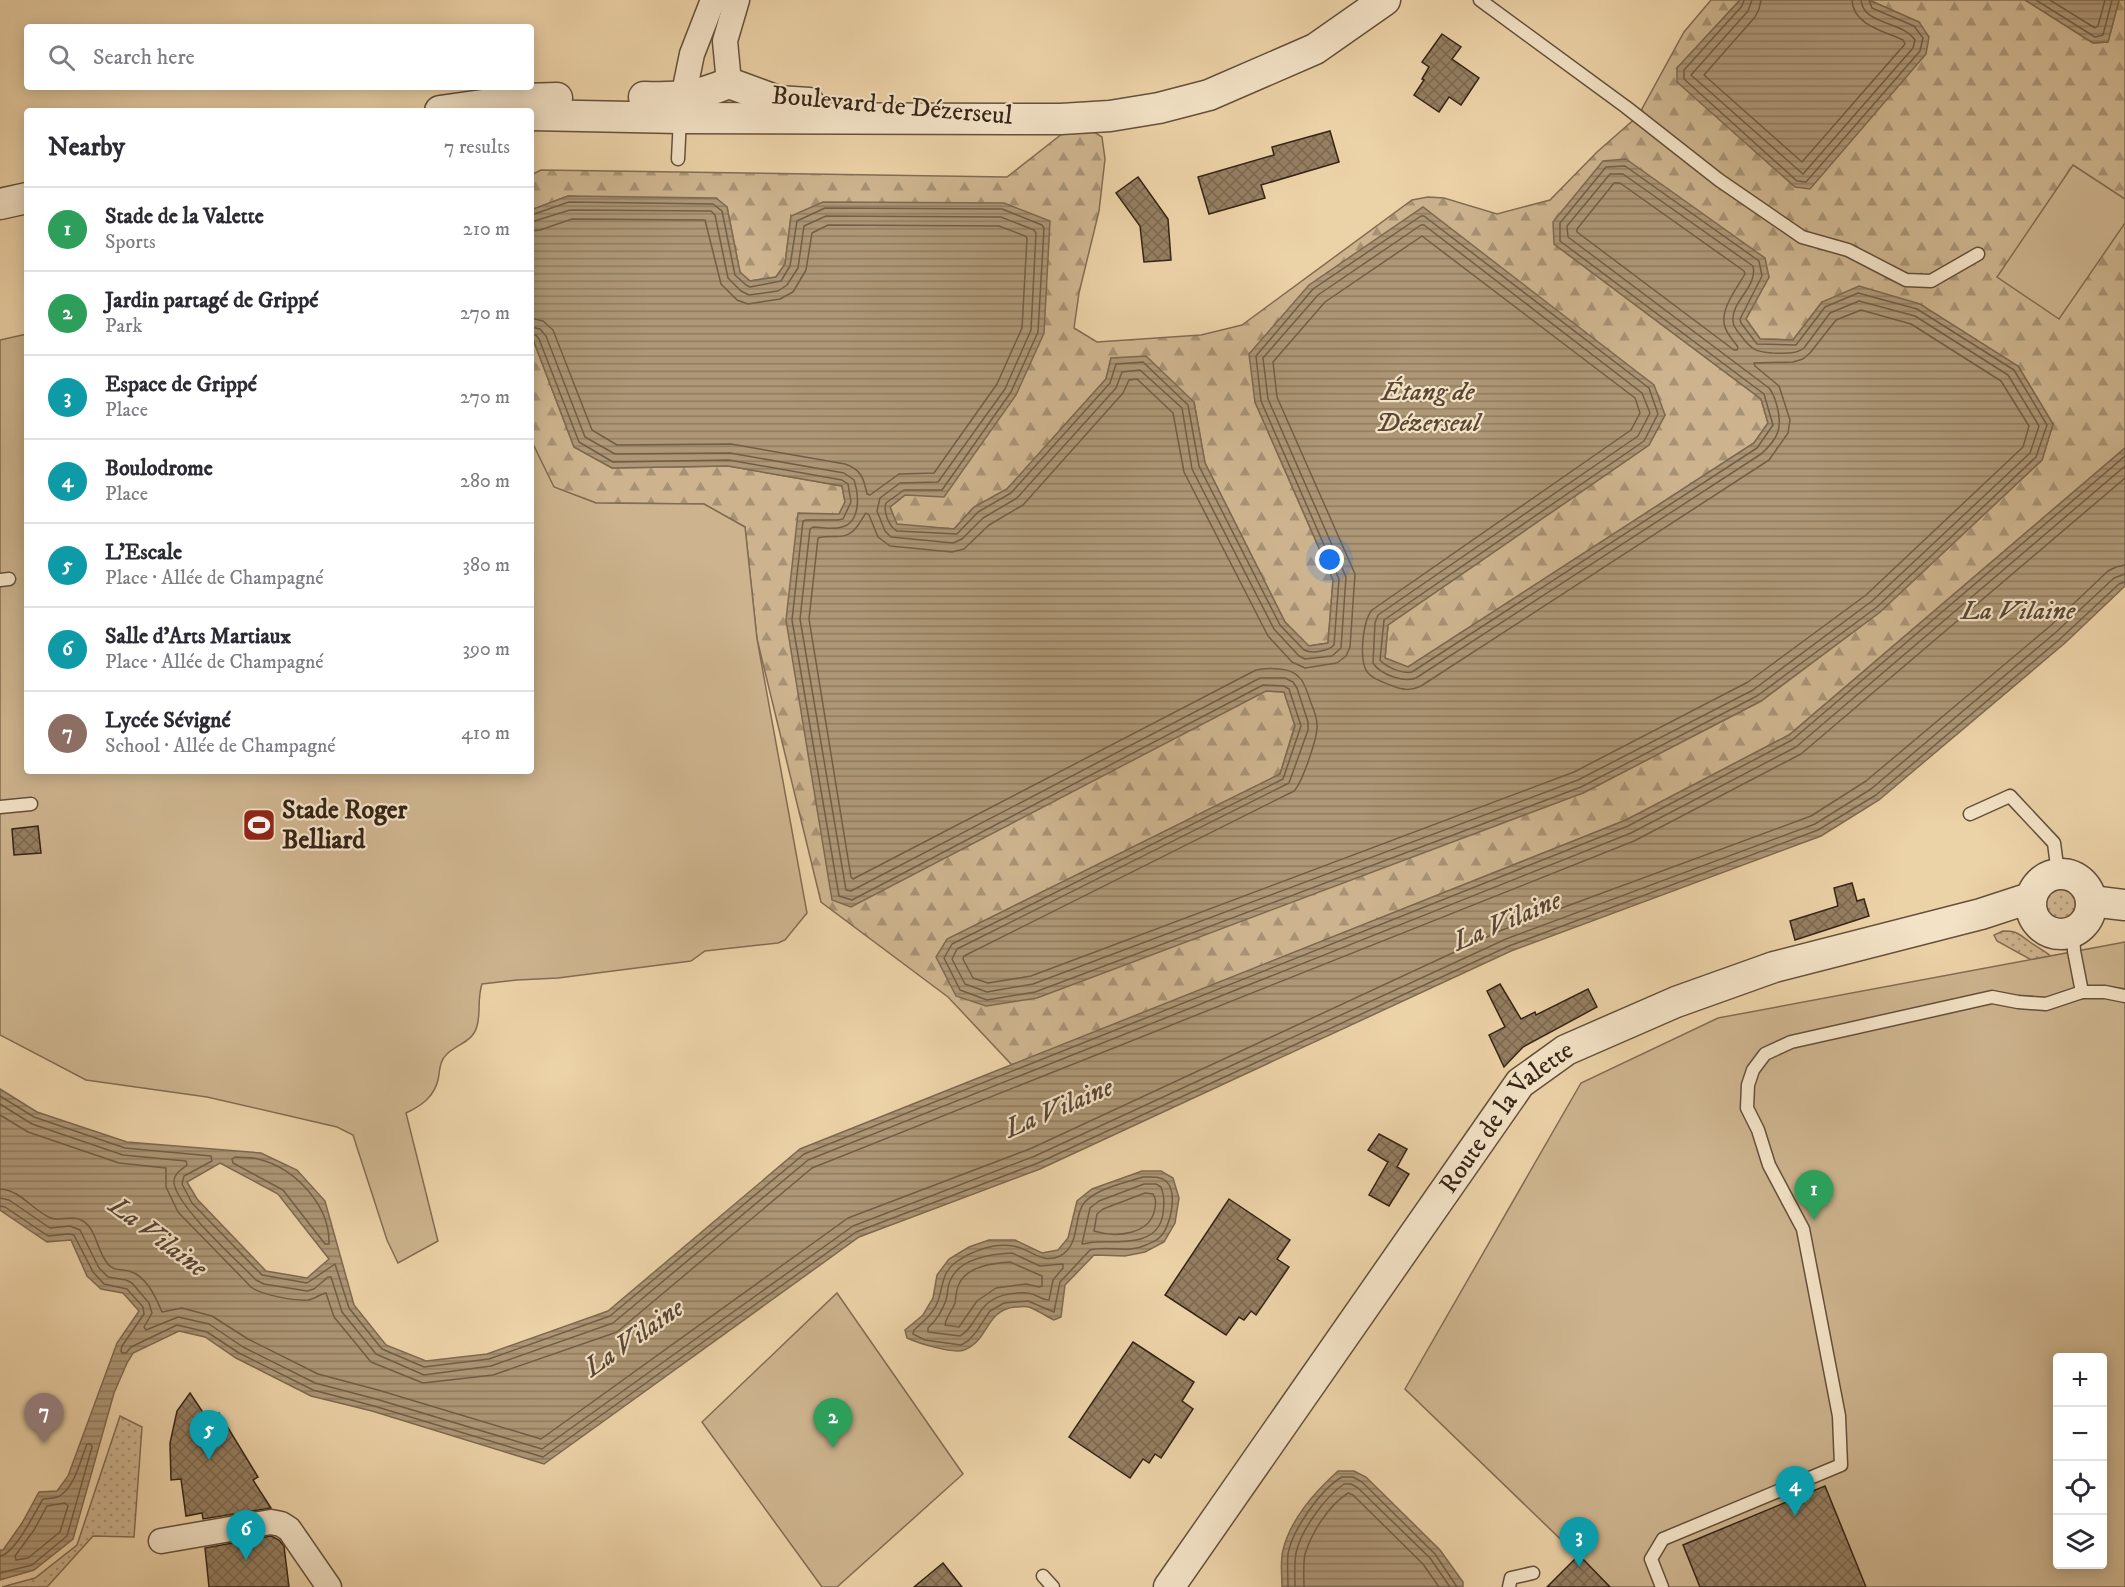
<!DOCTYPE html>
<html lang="en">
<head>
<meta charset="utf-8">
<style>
  :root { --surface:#fff; --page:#f7f7f7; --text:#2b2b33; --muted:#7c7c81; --line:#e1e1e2; --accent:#111827 }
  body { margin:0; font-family:"IM FELL DW Pica",serif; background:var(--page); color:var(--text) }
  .controls { position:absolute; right:18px; bottom:18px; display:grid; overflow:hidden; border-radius:6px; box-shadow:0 3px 15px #0003 }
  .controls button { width:54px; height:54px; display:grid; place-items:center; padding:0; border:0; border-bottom:2px solid var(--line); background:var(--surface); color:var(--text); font:30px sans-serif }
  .you { position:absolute; left:1330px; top:560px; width:21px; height:21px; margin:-15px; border:4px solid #fff; border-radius:50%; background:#1a73e8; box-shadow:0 0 0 9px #1a73e833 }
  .badge { display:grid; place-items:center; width:39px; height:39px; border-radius:50%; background:var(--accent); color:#fff; font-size:20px; font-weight:700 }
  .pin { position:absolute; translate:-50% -50px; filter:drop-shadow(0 2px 3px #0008) }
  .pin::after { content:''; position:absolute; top:32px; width:21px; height:18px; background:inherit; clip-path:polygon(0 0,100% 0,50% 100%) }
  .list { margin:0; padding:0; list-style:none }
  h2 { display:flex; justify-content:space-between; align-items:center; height:78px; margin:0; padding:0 24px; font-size:26px }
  h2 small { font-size:20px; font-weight:400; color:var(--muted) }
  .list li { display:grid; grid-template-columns:39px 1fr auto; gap:18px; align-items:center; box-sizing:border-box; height:84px; padding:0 24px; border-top:2px solid var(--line) }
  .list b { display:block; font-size:22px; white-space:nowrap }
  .list p { margin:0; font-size:20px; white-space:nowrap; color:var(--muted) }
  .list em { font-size:20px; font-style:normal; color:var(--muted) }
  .icon { flex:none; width:33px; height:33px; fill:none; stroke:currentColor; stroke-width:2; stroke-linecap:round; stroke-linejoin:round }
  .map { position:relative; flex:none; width:2125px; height:1587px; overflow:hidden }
  .search { position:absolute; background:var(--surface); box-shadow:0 3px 15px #0003; left:24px; top:24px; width:510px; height:66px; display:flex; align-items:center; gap:15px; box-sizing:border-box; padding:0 21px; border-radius:6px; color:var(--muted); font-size:22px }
  .panel { position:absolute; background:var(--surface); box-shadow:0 3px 15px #0003; left:24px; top:108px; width:510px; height:666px; border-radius:6px }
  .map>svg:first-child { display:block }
  .grass { fill:url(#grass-dots); stroke:#826c52; stroke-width:1.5 }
  .forest { fill:url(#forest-firs); stroke:#826c52; stroke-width:1.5 }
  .green { fill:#cdb48e; stroke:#826c52; stroke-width:1.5; fill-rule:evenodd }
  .water { fill:url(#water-rules); stroke:#7e6950; stroke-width:1.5; fill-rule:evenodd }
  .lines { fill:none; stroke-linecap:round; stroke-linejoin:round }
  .shore { stroke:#725e46; stroke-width:1.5 }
  .building { fill:url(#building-cross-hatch); stroke:#362416; stroke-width:1.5 }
  .service-casing { stroke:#64503a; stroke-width:15 }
  .minor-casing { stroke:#64503a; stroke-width:27 }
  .tertiary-casing { stroke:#64503a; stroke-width:33 }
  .service { stroke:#f3e2c6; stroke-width:12 }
  .minor { stroke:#f3e2c6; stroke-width:24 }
  .tertiary { stroke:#f3e2c6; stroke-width:30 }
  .labels { text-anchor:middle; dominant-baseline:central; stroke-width:4.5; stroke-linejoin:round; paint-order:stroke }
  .street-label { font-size:26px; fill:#362416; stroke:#f3e2c6 }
  .poi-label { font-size:26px; font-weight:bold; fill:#362416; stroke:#f3e2c6; text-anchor:start }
  .water-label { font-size:27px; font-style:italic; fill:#5a4633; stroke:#f3e2c6 }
</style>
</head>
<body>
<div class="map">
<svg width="2125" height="1587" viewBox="0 0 2125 1587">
  <defs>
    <pattern id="grass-dots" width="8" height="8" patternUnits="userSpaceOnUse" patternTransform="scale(1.5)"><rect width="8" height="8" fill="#cdb48e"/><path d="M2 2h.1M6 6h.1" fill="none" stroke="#a79273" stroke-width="1.8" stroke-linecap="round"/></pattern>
    <pattern id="forest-firs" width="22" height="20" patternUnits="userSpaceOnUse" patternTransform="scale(1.5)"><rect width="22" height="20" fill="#cdb48e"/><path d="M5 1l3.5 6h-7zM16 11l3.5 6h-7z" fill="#a79273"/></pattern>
    <pattern id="water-rules" width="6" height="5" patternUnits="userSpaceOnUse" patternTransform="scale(1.5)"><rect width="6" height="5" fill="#ae9776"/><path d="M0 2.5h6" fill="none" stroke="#8e7b60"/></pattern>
    <pattern id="building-cross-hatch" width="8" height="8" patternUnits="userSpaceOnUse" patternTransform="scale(1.5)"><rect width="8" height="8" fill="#957e61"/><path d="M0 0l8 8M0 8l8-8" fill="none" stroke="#7a674f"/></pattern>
  </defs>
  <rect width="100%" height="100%" fill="#ecd2a7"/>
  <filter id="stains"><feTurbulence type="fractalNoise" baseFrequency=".00333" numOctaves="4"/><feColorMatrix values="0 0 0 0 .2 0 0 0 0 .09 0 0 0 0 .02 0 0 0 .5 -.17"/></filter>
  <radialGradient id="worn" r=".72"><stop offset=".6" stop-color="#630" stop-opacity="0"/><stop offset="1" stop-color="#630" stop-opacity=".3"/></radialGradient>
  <g class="grass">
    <circle cx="2059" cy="902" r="21"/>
    <path d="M2003 931C2019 931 2018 934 2030 942 2038 948 2046 951 2054 959L2035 962 1997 941 1994 935Z"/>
    <path d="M120 1416 142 1427 134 1537 93 1536 47 1587H2L35 1578 77 1545Z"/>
  </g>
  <path class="forest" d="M1711 0H1740L1677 68 1919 22 1869 0H2025L2093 43 2108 42 2119 0H2125V448L1789 735 1626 820 1012 1065 948 997 821 902 757 639 745 527 704 504 596 503 553 487 531 440V334L574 447 612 468 728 466 842 486 845 502 839 514 1266 691 1284 692 1295 725 1280 774 948 939 1583 793 1761 701 1880 612 2042 460 2053 424 2018 366 1822 302 1793 340 1760 339 1746 319 1769 277 1554 244 1761 399 1768 423 1754 443 1408 667 1385 658 1388 625 1649 445 1665 415 1255 402 1333 580 1328 643 1308 646 1285 622 1205 463 1194 402 1111 358 1106 379 1007 489 974 507 954 529 897 525 890 507 905 495 791 216 785 264 776 277 750 281 740 273 727 207 568 196 531 210V175L541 170 1007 177 1067 130H1091L1102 137 1105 159 1099 211 1079 293 1074 328 1097 342 1201 335 1242 325 1412 200 1428 197 1444 198 1497 214 1550 200 1597 152 1638 116 1684 32Z"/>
  <g class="green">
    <path d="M2073 165 2125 199V223L2059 319 1997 277Z"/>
    <path d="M27 334V771H531V440L554 487 596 503 704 504 745 527 757 639 807 913 785 940 778 943 705 951 691 961 558 978 517 980 482 984C477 998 481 1013 477 1026 473 1042 457 1044 447 1054 439 1061 440 1071 438 1080 434 1097 421 1106 406 1113L438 1241 398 1263 387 1240 353 1135 337 1127 207 1097 86 1080 0 1035V340Z"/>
    <path d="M2125 942V1587H1610L1405 1389 1581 1083 1718 1018ZM2058 1358H2102V1564H2058Z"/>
    <path d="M837 1293 963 1474 837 1587H822L702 1422Z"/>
  </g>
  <g class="water">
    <path d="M1740 0H1869L1919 22 1929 37 1926 54 1810 189 1795 187 1677 82V68Z"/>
    <path d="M2025 0H2119L2108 42 2093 43Z"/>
    <path d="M1626 159 1765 258 1769 277 1746 319 1760 339 1793 340 1822 302 1859 286 1920 304 2018 366 2053 424 2042 460 1880 612 1761 701 1583 793 1037 998 986 1006 956 996 936 957 947 939 1280 774 1295 726 1284 692 1266 691 851 907 832 900 786 620 798 513 839 514 845 502 842 486 728 466 612 468 574 447 531 334V210L568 196 716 198 727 207 740 272 750 281 776 277 785 264 791 216 823 202 1004 203 1050 221 1044 333 1016 395 944 497 905 495 890 507 897 524 954 529 974 507 1007 489 1106 379 1111 358 1146 356 1194 402 1205 463 1285 622 1309 646 1328 643 1333 580 1255 402 1249 354 1309 285 1423 207 1654 385 1665 415 1649 445 1388 625 1385 658 1408 667 1754 443 1768 423 1761 399 1554 244 1553 222 1603 161Z"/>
    <path d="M2125 448V586L2065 643 1879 800 1821 836 1511 951 1040 1169 859 1237 544 1464 372 1411 311 1396 236 1358 205 1337 179 1331 133 1353 127 1363 114 1393 73 1539 34 1570 0 1580V1550H3L22 1523 39 1492 57 1491 68 1476 117 1343 139 1311 123 1293 101 1289 87 1276 71 1240 47 1242 0 1210V1089L37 1112 127 1142 261 1153 297 1170 325 1201 354 1305 386 1345 426 1361 487 1354 608 1311 800 1149 1626 820 1789 735ZM220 1163 278 1194 329 1259 307 1278 266 1271 197 1199 187 1182Z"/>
    <path d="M1142 1171H1161L1173 1178 1179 1198 1175 1223 1164 1242 1145 1252 1125 1256 1094 1255 1065 1285 1061 1317 1054 1320C1046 1316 1037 1310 1029 1307 1025 1306 1020 1307 1015 1307 985 1310 989 1341 964 1350 952 1354 918 1343 907 1338L905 1330 923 1315 933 1298 937 1275 949 1259 969 1247 989 1240H1015L1042 1253 1058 1250 1068 1238 1077 1201 1092 1189Z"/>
    <path d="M1338 1471H1354L1366 1477 1440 1550 1463 1582V1587H1282C1282 1575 1280 1561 1283 1550 1291 1518 1315 1492 1338 1471Z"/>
  </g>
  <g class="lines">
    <g class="shore">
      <path d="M1744 0 1742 6 1684 70V79L1797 181 1806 182 1920 51 1923 38 1914 26 1872 8 1869 0"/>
      <path d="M1752 0 1748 11 1691 75 1803 174 1913 48 1915 40C1903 21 1863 25 1861 0"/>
      <path d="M1761 0 1759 9 1755 17 1704 75 1802 162 1905 44 1903 40C1884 31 1853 25 1852 0"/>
      <path d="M2036 0 2095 37 2103 35 2112 0"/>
      <path d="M2050 0 2095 28 2098 26 2105 0"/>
      <path d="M1614 183H1620L1744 271 1745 274C1737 288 1719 310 1725 327 1727 334 1733 340 1738 347L1737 350H1734L1577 232V229Z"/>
      <path d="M531 215 569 202 713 204 722 211 735 275 746 285 750 287 781 281 790 266 797 221 825 208 1002 209 1042 225 1044 228 1038 332 1011 392 942 490H904L886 503C883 511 889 527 897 531L957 534 978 512 1011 493 1110 383 1116 364 1143 362 1188 405 1199 466 1280 625 1304 650C1312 654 1328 651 1334 645L1339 579 1261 401 1256 356 1313 289 1421 216H1424L1649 388 1658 414 1644 441 1384 620 1380 660C1386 667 1402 674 1412 672L1757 448 1773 425 1764 394 1560 241V223L1606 167 1625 166 1759 261 1762 276 1740 319 1741 323 1757 344 1796 345 1825 307 1858 293 1917 309 2014 370 2047 425 2036 457 1877 607 1757 696 1581 787 1035 992 987 1000 960 990 944 958 952 944 1283 779 1301 726 1289 689 1284 686 1263 685 852 900 839 896 792 620 803 521 806 520H838L843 519 851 502 848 484 842 480 729 460 613 462 579 442 539 339 536 335H531"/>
      <path d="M531 222 570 210 711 211 715 215 728 278 741 291 749 295 778 291 787 285 798 268 804 226 826 216 1001 217 1034 230 1036 233 1031 330 1005 389 938 482 900 483 880 498 877 511 885 531 891 537 953 543 962 539 983 518 1017 498 1116 388 1122 372 1140 370 1182 408 1192 469 1274 629 1299 656 1305 659 1332 656 1341 648 1346 577 1268 399 1263 358 1318 295 1421 225H1424L1642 393 1650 413 1638 436 1378 615 1375 623 1373 663C1380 674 1403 683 1416 678L1761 454C1778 439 1783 428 1777 406 1775 399 1774 394 1769 388L1568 237 1567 226 1610 174H1623L1753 266C1758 287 1731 301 1733 321 1733 327 1738 332 1742 337 1751 349 1756 352 1772 353 1783 353 1795 355 1804 348L1830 313 1859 301 1915 316 2008 375 2039 426 2030 453 1872 601 1753 690 1578 780 1033 984 987 992 965 984 952 959 957 949 1289 783 1308 730V722L1297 688 1293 682 1285 678H1260L851 891 846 890 800 619 810 529 813 527C822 527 833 530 842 527 861 522 859 494 854 480L844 473 730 453 615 454 585 437 546 336 540 329 531 327"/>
      <path d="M531 231 540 230 572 219 705 220 721 284 737 300 748 304 780 299 793 292 806 270 812 233 828 225 999 226 1025 236 1027 238 1022 328 997 384 934 473 899 474 870 495 867 494C864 479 861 469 845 464L731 444 617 445 592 430 553 330 543 321 531 318"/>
      <path d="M1422 236 1635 398 1640 413 1631 430 1372 610C1363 621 1358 661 1368 673 1374 680 1385 683 1393 686 1403 690 1411 691 1421 686L1769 460 1788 433 1790 420 1779 386 1755 366 1754 363 1793 362 1803 359 1810 353 1836 320 1861 310 1911 324 2001 381 2029 426 2023 447 1866 595 1748 682 1574 772 1031 976 988 983 973 978 963 959 964 956 1294 791C1302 783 1318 737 1317 725 1317 718 1314 710 1311 703 1305 684 1301 670 1279 669 1271 668 1264 668 1256 670L853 879 851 877 809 619 818 538C831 534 845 541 855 529 860 524 862 518 866 513L869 515 878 537 890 546 952 552 964 549 989 525 1023 505 1123 393 1129 380 1137 379 1173 413 1184 472 1268 636 1292 662 1305 668 1337 663 1346 656 1350 647 1355 574 1277 397 1273 362 1325 302Z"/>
      <path d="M0 1096 34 1117 125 1148 211 1156 212 1161 184 1176 182 1184 192 1203 262 1275 307 1283 335 1264 349 1308 382 1349 424 1367 489 1359 610 1316 804 1154 1628 826 1792 740 2125 456"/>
      <path d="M0 1104 32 1124 123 1155 186 1161 187 1165C181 1170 173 1174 174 1183 177 1207 238 1261 256 1280L264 1284 307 1291 314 1289 328 1277H331L342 1312 376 1354 424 1375 491 1366 613 1323 808 1160 1631 833 1796 747 2125 466"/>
      <path d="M0 1115 28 1132 119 1163 166 1168V1187L178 1212 251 1287C261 1295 295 1301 308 1300 315 1299 320 1294 326 1293L334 1317 371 1362 423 1383 493 1375 617 1332 812 1168 1634 841 1801 754 2125 478"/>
      <path d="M235 1157C242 1158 251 1157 258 1159 295 1168 330 1205 329 1244H325L283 1190 233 1163 232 1159Z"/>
      <path d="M1143 1177C1151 1177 1159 1176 1166 1181 1178 1192 1171 1228 1159 1238 1156 1241 1150 1243 1146 1245 1128 1254 1109 1245 1090 1250L1060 1282 1054 1312 1028 1301 1004 1303 990 1311 976 1332 968 1341 961 1345 925 1340 913 1334 914 1330C924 1321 935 1312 939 1298 943 1284 943 1271 956 1262 972 1251 993 1243 1013 1246 1030 1248 1041 1265 1060 1256 1081 1245 1073 1216 1084 1203 1097 1188 1125 1183 1143 1177Z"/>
      <path d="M1144 1184H1156L1161 1187C1165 1197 1164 1204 1163 1214 1158 1247 1119 1241 1096 1242 1090 1242 1087 1244 1082 1244L1090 1208 1099 1201Z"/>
      <path d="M0 1189C21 1190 33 1211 51 1218 61 1222 72 1214 83 1221 97 1230 97 1252 108 1264 113 1271 121 1269 129 1271 147 1276 156 1298 162 1312L182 1308 212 1316 248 1339 318 1374 378 1390 541 1439 848 1218 1032 1148 1502 930 1811 816 1866 781 2049 627 2108 571 2116 567 2125 565"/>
      <path d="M1145 1193 1153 1194C1156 1199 1156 1202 1155 1208 1151 1235 1116 1238 1094 1231L1097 1214 1103 1209Z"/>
      <path d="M0 1198 9 1200 50 1228 70 1226 80 1230 99 1268 108 1277 126 1280 132 1283 149 1303 152 1313 144 1327 146 1330 178 1317 209 1324 243 1347 315 1383 376 1399 542 1449 853 1226 1035 1156 1506 939 1815 824 1871 789 2055 633 2114 578 2125 574"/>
      <path d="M0 1206 5 1207 48 1236 69 1234 74 1235 93 1272 104 1284 127 1289 143 1307 144 1314 122 1346 121 1351 122 1353H126L131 1347 177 1325 207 1332 239 1353 313 1390 374 1406 543 1457 856 1232 1038 1163 1509 946 1818 830 1876 795 2060 639 2119 584 2125 582"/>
      <path d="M1012 1253 1040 1266 1063 1264V1268L1053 1280 1049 1300C1041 1300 1035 1293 1027 1293 1012 1292 994 1295 984 1307 975 1317 972 1329 960 1336L928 1332V1328C935 1322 943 1310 946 1300 948 1294 947 1287 950 1281 959 1258 990 1254 1012 1253Z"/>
      <path d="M1010 1262 1042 1276V1286L1039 1287 1026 1284 996 1288 977 1301 959 1327 945 1325C946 1317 952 1311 955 1303 956 1297 956 1290 959 1284 967 1266 993 1263 1010 1262Z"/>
      <path d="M65 1503 68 1506 60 1532 28 1558 16 1560 15 1556 34 1530 47 1506Z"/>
      <path d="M0 1556C15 1554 35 1512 43 1499 48 1498 57 1499 61 1495 76 1484 80 1461 87 1444H91L92 1447 67 1536 32 1565 0 1573"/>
      <path d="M1288 1587C1288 1576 1287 1564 1288 1554 1292 1530 1321 1489 1342 1477H1353L1362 1482 1435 1554 1457 1587"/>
      <path d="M1295 1587C1295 1576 1294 1564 1296 1553 1301 1530 1325 1497 1344 1484H1351L1358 1488 1430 1558 1450 1587"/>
      <path d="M1304 1587C1304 1577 1303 1564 1305 1554 1312 1532 1328 1506 1348 1493L1353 1495 1423 1564 1439 1587"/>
    </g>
  </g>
  <g class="building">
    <path d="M1442 34 1461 47 1452 59 1479 78 1461 105 1449 97 1439 112 1414 95 1424 80 1422 79 1429 67 1422 62Z"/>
    <path d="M1330 131 1339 162 1261 185 1265 198 1209 214 1198 177 1274 155 1272 147Z"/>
    <path d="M1138 177 1168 219 1171 260 1144 262 1140 226 1116 193Z"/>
    <path d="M38 826 41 853 14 855 12 829Z"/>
    <path d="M1852 883 1857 901 1864 899 1869 916 1795 940 1790 921 1838 906 1834 888Z"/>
    <path d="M1500 984 1521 1019 1535 1012 1536 1015 1588 989 1597 1007 1523 1047 1504 1067 1489 1035 1505 1027 1487 991Z"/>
    <path d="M1379 1134 1407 1149 1397 1167 1409 1174 1389 1206 1369 1195 1388 1162 1368 1150Z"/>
    <path d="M1229 1199 1290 1240 1277 1259 1289 1267 1256 1315 1251 1311 1244 1320 1239 1317 1226 1335 1165 1295Z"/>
    <path d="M1133 1342 1194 1382 1182 1401 1193 1409 1176 1435 1161 1458 1155 1454 1149 1463 1143 1459 1130 1478 1069 1437Z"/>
    <path d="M190 1393 208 1420 219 1413 258 1477 253 1480 271 1508 203 1519 202 1513 186 1516 181 1479 171 1480 170 1443 177 1411Z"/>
    <path d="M1825 1486 1866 1587H1700L1683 1545Z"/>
    <path d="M271 1536 279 1540 284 1546 289 1587H209L205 1548Z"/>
    <path d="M1579 1555 1610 1587H1547Z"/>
    <path d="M943 1563 962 1587H914Z"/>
  </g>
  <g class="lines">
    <defs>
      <g id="service">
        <path d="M1480 0 1626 107 1719 180 1802 237 1848 250 1906 280 1931 281 1978 254"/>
        <path d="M678 159 680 118"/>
        <path d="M0 580 9 579"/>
        <path d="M0 807 31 804"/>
        <path d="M1970 814 2010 796 2054 843 2058 873"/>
        <path d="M2082 992H2105L2125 996"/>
        <path d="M1043 1576 1053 1587"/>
        <path d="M1509 1587 1511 1578 1533 1573"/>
        <path d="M1662 1587 1651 1559 1663 1539 1841 1465 1839 1416 1803 1229 1769 1165 1758 1130 1747 1108 1748 1085 1753 1070 1765 1054 1791 1042 1992 997 2018 1002 2046 1004 2082 992 2074 951 2073 931"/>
      </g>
      <g id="minor">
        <path d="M729 83 725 41 737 0"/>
        <path d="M680 112 692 54 713 0"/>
        <path d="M161 1541 271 1522 281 1524 289 1529 329 1587"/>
      </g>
      <g id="tertiary">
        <path d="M644 97C681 98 695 97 729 83L778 101 809 103"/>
        <path d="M440 111 525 99 557 98"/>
        <path d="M531 115 680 118 1061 119 1110 116 1159 108 1209 95 1315 49 1385 0"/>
        <path d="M0 204 27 198"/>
        <circle cx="2061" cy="904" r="30"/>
        <path d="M2091 901 2125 905"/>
        <path id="s1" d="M1169 1587 1520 1083 1566 1050 1676 1002 1774 967 1981 914 2030 898"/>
      </g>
    </defs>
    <use href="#service" class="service-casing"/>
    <use href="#minor" class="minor-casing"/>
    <use href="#tertiary" class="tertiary-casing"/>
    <use href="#service" class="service"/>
    <use href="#minor" class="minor"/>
    <use href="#tertiary" class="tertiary"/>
  </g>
  <defs>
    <symbol id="stadium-square" viewBox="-11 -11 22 22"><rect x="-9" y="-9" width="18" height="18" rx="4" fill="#8f2418" stroke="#f3e2c6"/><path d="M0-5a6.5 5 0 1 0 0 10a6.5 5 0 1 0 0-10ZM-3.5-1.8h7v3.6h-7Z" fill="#fff"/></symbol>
  </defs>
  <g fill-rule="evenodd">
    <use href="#stadium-square" x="240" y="806" width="38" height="38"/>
  </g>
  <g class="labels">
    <g class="street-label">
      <text transform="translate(892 106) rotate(5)">Boulevard de Dézerseul</text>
      <text stroke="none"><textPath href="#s1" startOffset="580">Route de la Valette</textPath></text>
    </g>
    <g class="poi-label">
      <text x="282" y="810">Stade Roger<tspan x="282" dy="30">Belliard</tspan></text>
    </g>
    <g class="water-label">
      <text x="1428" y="392">Étang de<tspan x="1428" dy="31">Dézerseul</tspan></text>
      <text x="2018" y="611">La Vilaine</text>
      <text transform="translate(1507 921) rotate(-23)">La Vilaine</text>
      <text transform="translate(1059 1108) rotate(-23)">La Vilaine</text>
      <text transform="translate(158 1237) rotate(37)">La Vilaine</text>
      <text transform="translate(634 1338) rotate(-35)">La Vilaine</text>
    </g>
  </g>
  <rect width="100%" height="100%" filter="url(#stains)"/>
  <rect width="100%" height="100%" fill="url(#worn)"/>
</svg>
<div class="controls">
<button>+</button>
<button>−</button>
<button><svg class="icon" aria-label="locate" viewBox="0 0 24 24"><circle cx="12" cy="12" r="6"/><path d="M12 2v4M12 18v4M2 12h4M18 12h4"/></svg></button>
<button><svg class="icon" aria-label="layers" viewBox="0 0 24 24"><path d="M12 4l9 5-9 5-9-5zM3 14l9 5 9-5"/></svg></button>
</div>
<div class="you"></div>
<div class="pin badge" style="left:1814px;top:1220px;background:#2e9e5b">1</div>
<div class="pin badge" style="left:833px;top:1448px;background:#2e9e5b">2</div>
<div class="pin badge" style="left:1579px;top:1567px;background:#0f9aa8">3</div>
<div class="pin badge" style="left:1795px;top:1516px;background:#0f9aa8">4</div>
<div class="pin badge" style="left:209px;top:1460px;background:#0f9aa8">5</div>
<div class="pin badge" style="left:246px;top:1560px;background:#0f9aa8">6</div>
<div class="pin badge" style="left:44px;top:1443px;background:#8d6e63">7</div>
<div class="search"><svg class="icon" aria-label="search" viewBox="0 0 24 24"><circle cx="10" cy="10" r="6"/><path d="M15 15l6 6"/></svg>Search here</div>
<section class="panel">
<h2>Nearby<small>7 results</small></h2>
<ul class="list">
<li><span class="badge" style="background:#2e9e5b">1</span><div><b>Stade de la Valette</b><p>Sports</p></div><em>210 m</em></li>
<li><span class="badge" style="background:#2e9e5b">2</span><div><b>Jardin partagé de Grippé</b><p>Park</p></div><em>270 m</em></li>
<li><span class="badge" style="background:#0f9aa8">3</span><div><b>Espace de Grippé</b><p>Place</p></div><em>270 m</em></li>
<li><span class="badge" style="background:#0f9aa8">4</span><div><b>Boulodrome</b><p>Place</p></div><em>280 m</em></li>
<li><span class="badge" style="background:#0f9aa8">5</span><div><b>L’Escale</b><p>Place · Allée de Champagné</p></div><em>380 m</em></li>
<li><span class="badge" style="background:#0f9aa8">6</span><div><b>Salle d'Arts Martiaux</b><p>Place · Allée de Champagné</p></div><em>390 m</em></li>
<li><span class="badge" style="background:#8d6e63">7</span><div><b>Lycée Sévigné</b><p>School · Allée de Champagné</p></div><em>410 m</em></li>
</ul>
</section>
</div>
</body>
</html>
